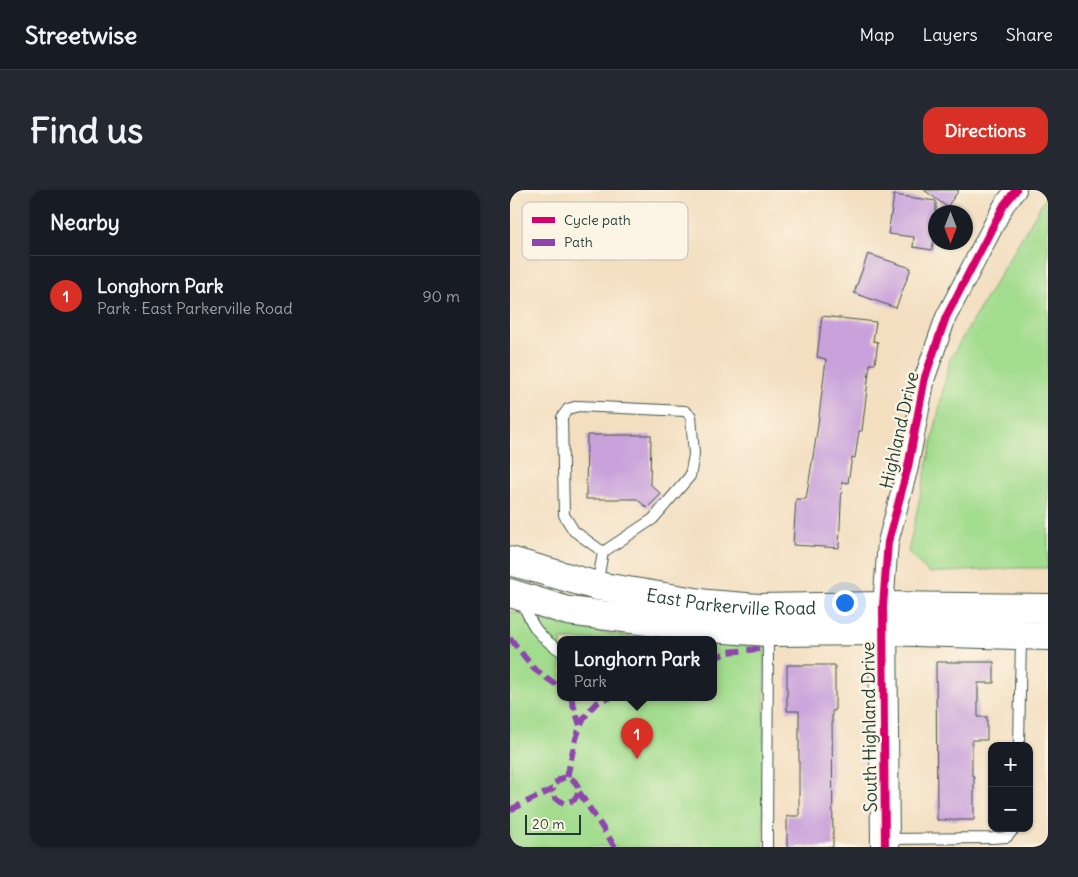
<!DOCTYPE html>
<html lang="en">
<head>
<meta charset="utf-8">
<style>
  :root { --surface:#171b24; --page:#242831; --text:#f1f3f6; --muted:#9ea1a6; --line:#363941; --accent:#d93025 }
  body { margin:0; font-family:Delius,sans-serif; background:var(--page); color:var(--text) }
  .controls { position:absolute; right:15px; bottom:15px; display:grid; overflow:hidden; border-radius:10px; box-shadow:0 1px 4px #0004 }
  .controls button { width:45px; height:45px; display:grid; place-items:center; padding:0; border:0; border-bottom:1px solid var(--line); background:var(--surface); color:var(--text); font:25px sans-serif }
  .compass { position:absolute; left:418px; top:15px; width:45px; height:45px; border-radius:50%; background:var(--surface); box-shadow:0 1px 4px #0004; rotate:180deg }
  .scale { position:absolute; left:15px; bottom:12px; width:56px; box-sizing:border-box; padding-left:5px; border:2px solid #1f3d34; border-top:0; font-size:14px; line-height:18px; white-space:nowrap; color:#1f3d34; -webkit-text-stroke:4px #fcf5e5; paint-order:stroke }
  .you { position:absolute; left:334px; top:412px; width:18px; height:18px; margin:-12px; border:4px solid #fff; border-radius:50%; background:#1a73e8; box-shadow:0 0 0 8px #1a73e833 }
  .badge { display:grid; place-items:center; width:32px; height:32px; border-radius:50%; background:var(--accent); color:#fff; font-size:16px; font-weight:700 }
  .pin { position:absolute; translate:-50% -41px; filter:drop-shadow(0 1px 2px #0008) }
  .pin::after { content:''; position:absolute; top:26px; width:18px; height:15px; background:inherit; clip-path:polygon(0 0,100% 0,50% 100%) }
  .popup { position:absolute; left:47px; top:446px; width:160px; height:65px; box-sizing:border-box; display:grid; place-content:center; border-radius:10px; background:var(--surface); filter:drop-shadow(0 1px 4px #0005); font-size:16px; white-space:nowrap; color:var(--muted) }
  .popup b { font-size:19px; color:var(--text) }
  .popup::after { content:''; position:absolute; left:50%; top:100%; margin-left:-10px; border:10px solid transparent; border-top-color:var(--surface) }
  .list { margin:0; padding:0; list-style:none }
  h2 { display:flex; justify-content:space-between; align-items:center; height:65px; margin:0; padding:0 20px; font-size:21px }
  h2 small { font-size:16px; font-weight:400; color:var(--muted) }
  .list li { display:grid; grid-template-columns:32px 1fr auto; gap:15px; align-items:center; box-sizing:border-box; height:80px; padding:0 20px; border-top:1px solid var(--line) }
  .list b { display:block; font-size:19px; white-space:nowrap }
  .list p { margin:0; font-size:16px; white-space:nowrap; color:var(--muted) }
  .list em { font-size:16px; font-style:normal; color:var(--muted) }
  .map { position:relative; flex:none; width:538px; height:657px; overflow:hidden; border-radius:15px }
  header { display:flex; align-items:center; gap:30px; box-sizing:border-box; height:70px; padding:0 25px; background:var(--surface); border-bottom:1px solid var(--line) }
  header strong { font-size:24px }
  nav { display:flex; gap:28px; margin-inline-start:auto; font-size:18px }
  .intro { display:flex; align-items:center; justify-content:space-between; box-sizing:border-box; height:120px; padding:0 30px }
  h1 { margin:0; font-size:35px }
  .button { padding:12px 22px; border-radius:15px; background:var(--accent); color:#fff; font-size:18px; font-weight:700 }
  main { display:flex; gap:30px; padding:0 30px }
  aside { flex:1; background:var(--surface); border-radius:15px; box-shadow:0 1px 4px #0004 }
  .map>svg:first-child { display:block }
  .green { fill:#a2dc8e; stroke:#608c61 }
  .building { fill:#c9a2db }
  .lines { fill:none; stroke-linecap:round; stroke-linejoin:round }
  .lane-casing { stroke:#3f5549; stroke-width:12 }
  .street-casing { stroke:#3f5549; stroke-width:22 }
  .secondary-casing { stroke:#3f5549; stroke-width:30 }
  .lane { stroke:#fff; stroke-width:10 }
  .street { stroke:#fff; stroke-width:20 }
  .secondary { stroke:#fff; stroke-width:28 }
  .quiet { stroke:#8e44ad; stroke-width:6; stroke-dasharray:12 6; stroke-linecap:butt }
  .cycleway-casing { stroke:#fcf5e5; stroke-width:11 }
  .cycleway { stroke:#d6006c; stroke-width:8 }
  .labels { text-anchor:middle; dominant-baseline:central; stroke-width:4.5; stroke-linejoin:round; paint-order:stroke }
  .street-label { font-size:18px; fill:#1f3d34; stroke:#fcf5e5 }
  .key { fill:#fcf5e5; stroke:#babeb0; stroke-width:1 }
  .key-label { font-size:14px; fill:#1f3d34 }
</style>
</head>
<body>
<header>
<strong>Streetwise</strong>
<nav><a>Map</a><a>Layers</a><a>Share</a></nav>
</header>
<div class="intro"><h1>Find us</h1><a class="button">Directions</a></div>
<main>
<aside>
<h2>Nearby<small></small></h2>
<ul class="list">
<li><span class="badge">1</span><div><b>Longhorn Park</b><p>Park · East Parkerville Road</p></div><em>90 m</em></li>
</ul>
</aside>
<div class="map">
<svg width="538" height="657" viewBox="0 0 538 657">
  <rect width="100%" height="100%" fill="#fcf5e5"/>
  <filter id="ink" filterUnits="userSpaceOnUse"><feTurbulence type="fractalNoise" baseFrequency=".02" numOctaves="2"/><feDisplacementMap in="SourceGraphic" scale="10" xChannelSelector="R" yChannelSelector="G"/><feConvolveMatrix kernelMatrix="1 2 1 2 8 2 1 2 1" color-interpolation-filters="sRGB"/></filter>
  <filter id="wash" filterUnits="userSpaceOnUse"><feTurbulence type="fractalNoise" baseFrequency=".0096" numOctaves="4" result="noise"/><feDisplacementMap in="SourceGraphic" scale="20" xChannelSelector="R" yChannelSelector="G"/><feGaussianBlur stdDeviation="1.12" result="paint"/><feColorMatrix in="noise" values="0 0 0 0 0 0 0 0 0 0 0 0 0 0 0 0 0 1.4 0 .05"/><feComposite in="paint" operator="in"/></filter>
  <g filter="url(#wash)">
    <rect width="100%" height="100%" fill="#f3dec0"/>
    <g class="green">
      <path d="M538 3V378H508L419 383 398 362 440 169Z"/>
      <path d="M0 421 55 436 139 450H51V508H203V454L255 456 253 657H0Z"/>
    </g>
    <g id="blocks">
      <g class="building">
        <path d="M414 0H449L437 17Z"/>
        <path d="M384 5 426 11V37L422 60 403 57 404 47 378 44Z"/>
        <path d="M358 64 401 78 386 118 344 103Z"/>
        <path d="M312 126 366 132 363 151 368 152 365 174H360L352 241H349L345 268 342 267 338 293 332 292 329 358 283 355 286 309H296L307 242 316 169 307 167Z"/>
        <path d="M77 245H141L140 294 151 304 137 318 127 309H76Z"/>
        <path d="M426 472H484V493H468V527H477V550H462V586H464V630H427Z"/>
        <path d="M277 475H325V521H322L323 657H277V626H289V521H277Z"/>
      </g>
    </g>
  </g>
  <g filter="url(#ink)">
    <use href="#blocks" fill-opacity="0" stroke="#3f5549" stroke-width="1"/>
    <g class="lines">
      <defs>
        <g id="lane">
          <path d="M87 396 93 362 143 329 180 286 184 265 181 226 175 221 68 216 58 219 52 227 54 325 64 341 93 362"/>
          <path d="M11 410C22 435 27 446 51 461"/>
          <path d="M509 556 511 447"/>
          <path d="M376 649 483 648 497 647 505 638"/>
          <path d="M257 657 258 443"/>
        </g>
        <path id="street" d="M373 416 378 352 398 277 415 187 436 127 494 15 506 0"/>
        <g id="secondary">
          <path id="s1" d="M0 371 87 396 198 414 248 418 373 416 538 418"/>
          <path d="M0 403 58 421 186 437 258 442 373 441 538 446"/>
          <path d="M373 422 375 657"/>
        </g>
      </defs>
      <use href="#lane" class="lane-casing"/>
      <use href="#street" class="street-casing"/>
      <use href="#secondary" class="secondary-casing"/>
      <use href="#lane" class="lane"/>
      <use href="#street" class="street"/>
      <use href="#secondary" class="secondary"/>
      <g class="quiet">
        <path d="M0 448 24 479 51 498"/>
        <path d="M203 469 218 462 249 459"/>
        <path d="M61 508 70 535"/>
        <path d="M57 587C63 563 69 510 101 508"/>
        <path d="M69 602 105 657"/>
        <path d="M0 620 43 599 44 594 52 588C62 587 68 592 69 602L64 610 54 613 45 608 43 599"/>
      </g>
      <defs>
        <path id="cycleway" d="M375 657 373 416 378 352 398 277 415 187 436 127 494 15 506 0"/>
      </defs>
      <use href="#cycleway" class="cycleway-casing"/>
      <use href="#cycleway" class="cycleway"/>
    </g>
  </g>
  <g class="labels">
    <g class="street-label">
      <text transform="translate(389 240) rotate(-77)">Highland Drive</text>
      <text stroke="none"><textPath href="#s1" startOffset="226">East Parkerville Road</textPath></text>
      <text transform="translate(359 537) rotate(-91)">South Highland Drive</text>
    </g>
  </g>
  <rect x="12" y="12" width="166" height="58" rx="8" class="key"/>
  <rect x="22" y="27" width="23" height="6" fill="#d6006c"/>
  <rect x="22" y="49" width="23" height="7" fill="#8e44ad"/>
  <g class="key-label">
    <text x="54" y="35">Cycle path</text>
    <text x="54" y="57">Path</text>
  </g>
</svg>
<div class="controls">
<button>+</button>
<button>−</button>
</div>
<svg class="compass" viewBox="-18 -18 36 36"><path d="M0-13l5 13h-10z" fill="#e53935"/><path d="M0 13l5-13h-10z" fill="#9ea1a6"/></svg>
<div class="scale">20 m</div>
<div class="you"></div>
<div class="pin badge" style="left:127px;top:569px">1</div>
<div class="popup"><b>Longhorn Park</b>Park</div>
</div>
</main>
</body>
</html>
